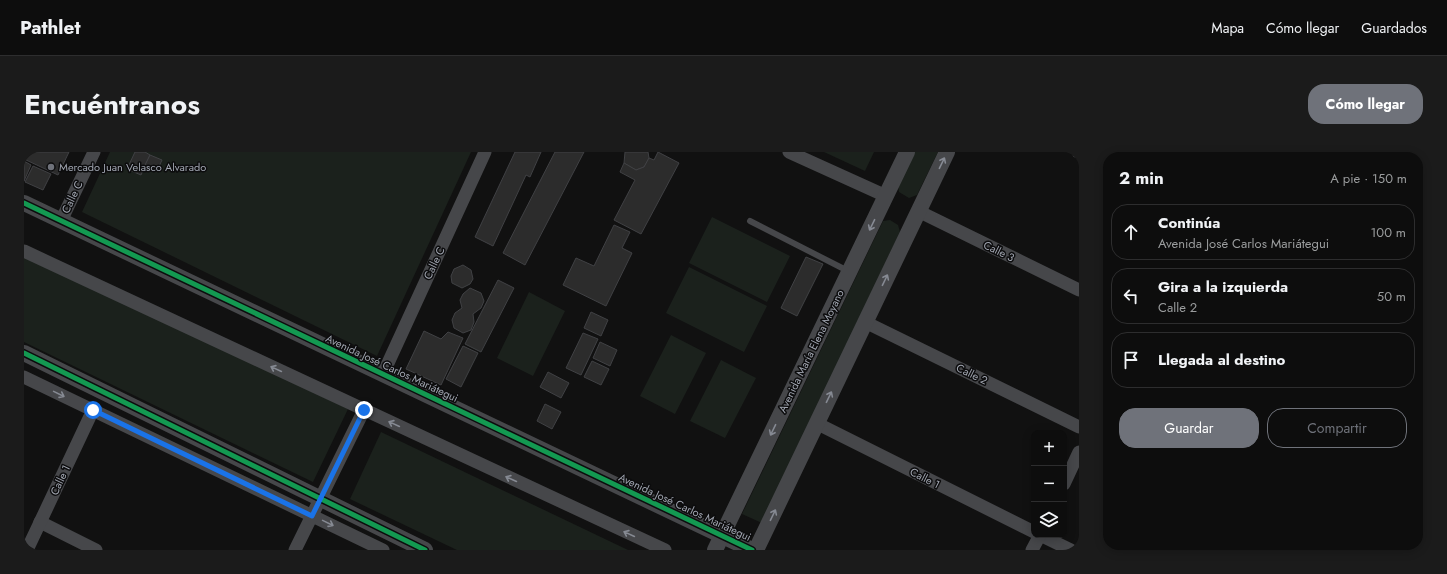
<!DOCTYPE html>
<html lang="es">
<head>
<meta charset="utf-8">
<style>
  :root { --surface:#0d0d0d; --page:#1b1b1b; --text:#f1f3f6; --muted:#9a9c9d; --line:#2d2d2e; --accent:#6f727a }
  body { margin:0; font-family:Jost,sans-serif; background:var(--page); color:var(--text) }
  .controls { position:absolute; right:12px; bottom:12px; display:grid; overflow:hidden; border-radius:8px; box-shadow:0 2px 10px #0003 }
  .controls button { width:36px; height:36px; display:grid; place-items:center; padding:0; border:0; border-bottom:1px solid var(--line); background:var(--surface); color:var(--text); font:20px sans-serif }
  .stop { position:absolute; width:12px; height:12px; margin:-9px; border:3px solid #1a73e8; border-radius:50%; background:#fff }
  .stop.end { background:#1a73e8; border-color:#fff; box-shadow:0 1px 4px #0008 }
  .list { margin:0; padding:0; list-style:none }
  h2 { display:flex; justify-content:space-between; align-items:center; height:52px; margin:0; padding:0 16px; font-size:17px }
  h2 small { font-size:13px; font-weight:400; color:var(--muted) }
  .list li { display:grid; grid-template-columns:26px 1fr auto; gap:12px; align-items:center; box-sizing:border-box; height:56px; margin:0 8px 8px; padding:0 8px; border:1px solid var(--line); border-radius:16px }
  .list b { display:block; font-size:15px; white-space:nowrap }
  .list p { margin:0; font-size:13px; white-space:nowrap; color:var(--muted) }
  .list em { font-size:13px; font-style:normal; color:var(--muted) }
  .actions { display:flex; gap:8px; padding:12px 16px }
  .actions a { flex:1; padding:9px 0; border:1px solid var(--accent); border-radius:16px; text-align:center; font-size:14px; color:var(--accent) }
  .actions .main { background:var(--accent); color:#fff }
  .icon { flex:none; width:22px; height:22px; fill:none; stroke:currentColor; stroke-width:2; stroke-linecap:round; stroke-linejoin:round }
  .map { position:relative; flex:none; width:1055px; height:398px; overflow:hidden; border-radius:16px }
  header { display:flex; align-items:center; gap:24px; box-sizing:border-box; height:56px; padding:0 20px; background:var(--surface); border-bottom:1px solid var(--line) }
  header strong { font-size:19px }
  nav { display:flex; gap:22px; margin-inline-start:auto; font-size:14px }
  .intro { display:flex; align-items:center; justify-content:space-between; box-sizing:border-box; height:96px; padding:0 24px }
  h1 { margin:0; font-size:28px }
  .button { padding:10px 18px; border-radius:16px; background:var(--accent); color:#fff; font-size:14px; font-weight:700 }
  main { display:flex; gap:24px; padding:0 24px }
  aside { flex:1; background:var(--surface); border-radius:16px; box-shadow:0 2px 10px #0003 }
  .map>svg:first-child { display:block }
  .green { fill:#1b211c }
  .building { fill:#2c2c2c; stroke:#404144 }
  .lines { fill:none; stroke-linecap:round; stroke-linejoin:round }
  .service { stroke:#46474a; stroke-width:6 }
  .minor { stroke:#46474a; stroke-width:13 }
  .tertiary { stroke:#46474a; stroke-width:16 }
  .cycleway-casing { stroke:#0c0c0d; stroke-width:8 }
  .cycleway { stroke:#139951; stroke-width:5 }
  .oneway { stroke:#868a93 }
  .route { stroke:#1a73e8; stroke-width:5 }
  .poi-dot { fill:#6f727a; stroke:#0c0c0d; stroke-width:1.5 }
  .labels { text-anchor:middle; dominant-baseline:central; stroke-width:3; stroke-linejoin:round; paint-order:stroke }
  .poi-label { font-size:11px; fill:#a2a7b2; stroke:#0c0c0d; text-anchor:start }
  .street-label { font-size:11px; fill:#a2a7b2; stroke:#0c0c0d }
</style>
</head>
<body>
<header>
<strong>Pathlet</strong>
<nav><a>Mapa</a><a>Cómo llegar</a><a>Guardados</a></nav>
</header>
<div class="intro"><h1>Encuéntranos</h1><a class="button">Cómo llegar</a></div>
<main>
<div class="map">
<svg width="1055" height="398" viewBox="0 0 1055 398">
  <rect width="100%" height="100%" fill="#111"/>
  <g class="green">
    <path d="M86 0H447L353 204 58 60Z"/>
    <path d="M800 0H850L841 19Z"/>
    <path d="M890 0H914L893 43 885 46 875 40 874 33Z"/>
    <path d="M688 65 766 104 743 150 665 111Z"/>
    <path d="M866 68 874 73 876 80 738 371 718 362 859 69Z"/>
    <path d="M0 102 324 257 289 330 0 190Z"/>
    <path d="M665 115 743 154 720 200 642 161Z"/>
    <path d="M505 140 541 159 509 224 473 206Z"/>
    <path d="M647 183 682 201 651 262 616 244Z"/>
    <path d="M697 208 732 226 701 286 666 269Z"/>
    <path d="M357 280 604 398H433L326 347Z"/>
  </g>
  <g class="building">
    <path d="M0 0H45L34 23 0 7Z"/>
    <path d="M111 0H121L126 3 117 23 103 17Z"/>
    <path d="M491 0H517L506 25 502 23 469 94 451 85Z"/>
    <path d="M531 0H560L501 113 479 101Z"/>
    <path d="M601 0H624L625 6 620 15 612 18 600 11Z"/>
    <path d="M634 0 655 11 617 82 590 68 611 28 596 20 600 11 612 18 620 15 625 6 630 8Z"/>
    <path d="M126 3 138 8 133 19 121 13Z"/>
    <path d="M0 9 7 13 0 29Z"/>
    <path d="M9 14 27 22 19 38 1 30Z"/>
    <path d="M590 73 606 80 598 96 608 101 582 154 539 133 552 106 570 114Z"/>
    <path d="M782 105 799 112 773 164 757 156Z"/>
    <path d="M439 113 447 118 449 127 446 132 438 136 428 131 427 124 430 117Z"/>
    <path d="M474 128 490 136 457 200 441 192Z"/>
    <path d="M446 136 457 141 460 149 457 156 449 162 450 170 447 178 439 181 430 176 428 168 431 161 438 156 436 148 439 142Z"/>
    <path d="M567 160 584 168 577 184 560 176Z"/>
    <path d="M400 179 417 187 424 180 439 186 417 233 382 217Z"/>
    <path d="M559 181 574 187 557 223 542 216Z"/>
    <path d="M576 190 593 198 586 214 569 206Z"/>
    <path d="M439 194 454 201 437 235 422 227Z"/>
    <path d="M568 209 585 217 577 233 560 225Z"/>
    <path d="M524 220 545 231 537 246 516 235Z"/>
    <path d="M521 252 537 260 528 277 513 269Z"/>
  </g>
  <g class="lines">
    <path class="service" d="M726 69 824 119"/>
    <g class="minor">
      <path d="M765 0 862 44"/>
      <path d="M1054 0H1055"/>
      <path d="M894 59 1055 138"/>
      <path d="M37 69 70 0"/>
      <path d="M0 99 641 398"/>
      <path d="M841 170 1055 275"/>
      <path d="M359 222 461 0"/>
      <path d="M0 225 359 398"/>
      <path d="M792 271 1010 380"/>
      <path d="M1040 332 1055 300"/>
      <path d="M16 370 72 398"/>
      <path d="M1016 383 1047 398"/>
      <path d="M3 398 69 258"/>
      <path d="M271 398 340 258"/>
      <path d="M1008 398 1016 383"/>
    </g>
    <g class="tertiary">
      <path d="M0 51 728 398"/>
      <path d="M0 201 401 398"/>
      <path d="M691 398 883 0"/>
      <path d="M732 398 923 0"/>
    </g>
    <defs>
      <g id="cycleway">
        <path d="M0 51 728 398"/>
        <path d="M0 201 401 398"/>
      </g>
    </defs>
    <use href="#cycleway" class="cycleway-casing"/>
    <use href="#cycleway" class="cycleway"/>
  </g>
  <defs><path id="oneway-shaft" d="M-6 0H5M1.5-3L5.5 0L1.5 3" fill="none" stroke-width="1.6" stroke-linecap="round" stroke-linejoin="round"/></defs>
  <g class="oneway">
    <use href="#oneway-shaft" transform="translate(918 11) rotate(-64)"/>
    <use href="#oneway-shaft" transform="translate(848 73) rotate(116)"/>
    <use href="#oneway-shaft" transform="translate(861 128) rotate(-64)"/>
    <use href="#oneway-shaft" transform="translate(252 217) rotate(-155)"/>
    <use href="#oneway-shaft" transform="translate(35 242) rotate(26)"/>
    <use href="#oneway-shaft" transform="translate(805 245) rotate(-64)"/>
    <use href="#oneway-shaft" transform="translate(370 272) rotate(-155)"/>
    <use href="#oneway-shaft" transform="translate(749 278) rotate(116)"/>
    <use href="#oneway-shaft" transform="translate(487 327) rotate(-155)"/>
    <use href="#oneway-shaft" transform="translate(749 363) rotate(-64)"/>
    <use href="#oneway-shaft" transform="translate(304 371) rotate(26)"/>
    <use href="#oneway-shaft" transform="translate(605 382) rotate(-155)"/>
  </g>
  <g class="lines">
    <path class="route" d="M69 258 288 364 340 258"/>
  </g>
  <circle class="poi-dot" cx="27" cy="15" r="4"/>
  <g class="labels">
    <g class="poi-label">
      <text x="35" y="15">Mercado Juan Velasco Alvarado</text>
    </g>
    <g class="street-label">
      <text transform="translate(48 45) rotate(-65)">Calle C</text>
      <text transform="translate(975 99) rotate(26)">Calle 3</text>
      <text transform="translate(410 111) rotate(-65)">Calle C</text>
      <text transform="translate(787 199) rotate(-64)">Avenida María Elena Moyano</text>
      <text transform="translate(368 216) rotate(25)">Avenida José Carlos Mariátegui</text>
      <text transform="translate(948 222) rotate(26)">Calle 2</text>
      <text transform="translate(901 326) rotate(27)">Calle 1</text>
      <text transform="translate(36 328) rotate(-65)">Calle 1</text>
      <text transform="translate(661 355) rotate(25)">Avenida José Carlos Mariátegui</text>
    </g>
  </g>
</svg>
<div class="controls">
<button>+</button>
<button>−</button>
<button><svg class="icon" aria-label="layers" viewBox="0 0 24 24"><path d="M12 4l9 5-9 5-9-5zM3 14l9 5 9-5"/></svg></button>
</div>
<div class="stop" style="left:69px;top:258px"></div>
<div class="stop end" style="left:340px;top:258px"></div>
</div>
<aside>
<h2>2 min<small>A pie · 150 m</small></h2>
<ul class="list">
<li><svg class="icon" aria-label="ahead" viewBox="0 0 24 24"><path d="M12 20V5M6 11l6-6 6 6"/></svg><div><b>Continúa</b><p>Avenida José Carlos Mariátegui</p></div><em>100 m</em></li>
<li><svg class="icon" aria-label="left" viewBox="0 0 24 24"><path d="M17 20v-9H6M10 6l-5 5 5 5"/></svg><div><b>Gira a la izquierda</b><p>Calle 2</p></div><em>50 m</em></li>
<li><svg class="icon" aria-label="arrive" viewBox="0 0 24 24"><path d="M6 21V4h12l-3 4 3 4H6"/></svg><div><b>Llegada al destino</b></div></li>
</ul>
<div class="actions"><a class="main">Guardar</a><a>Compartir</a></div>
</aside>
</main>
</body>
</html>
